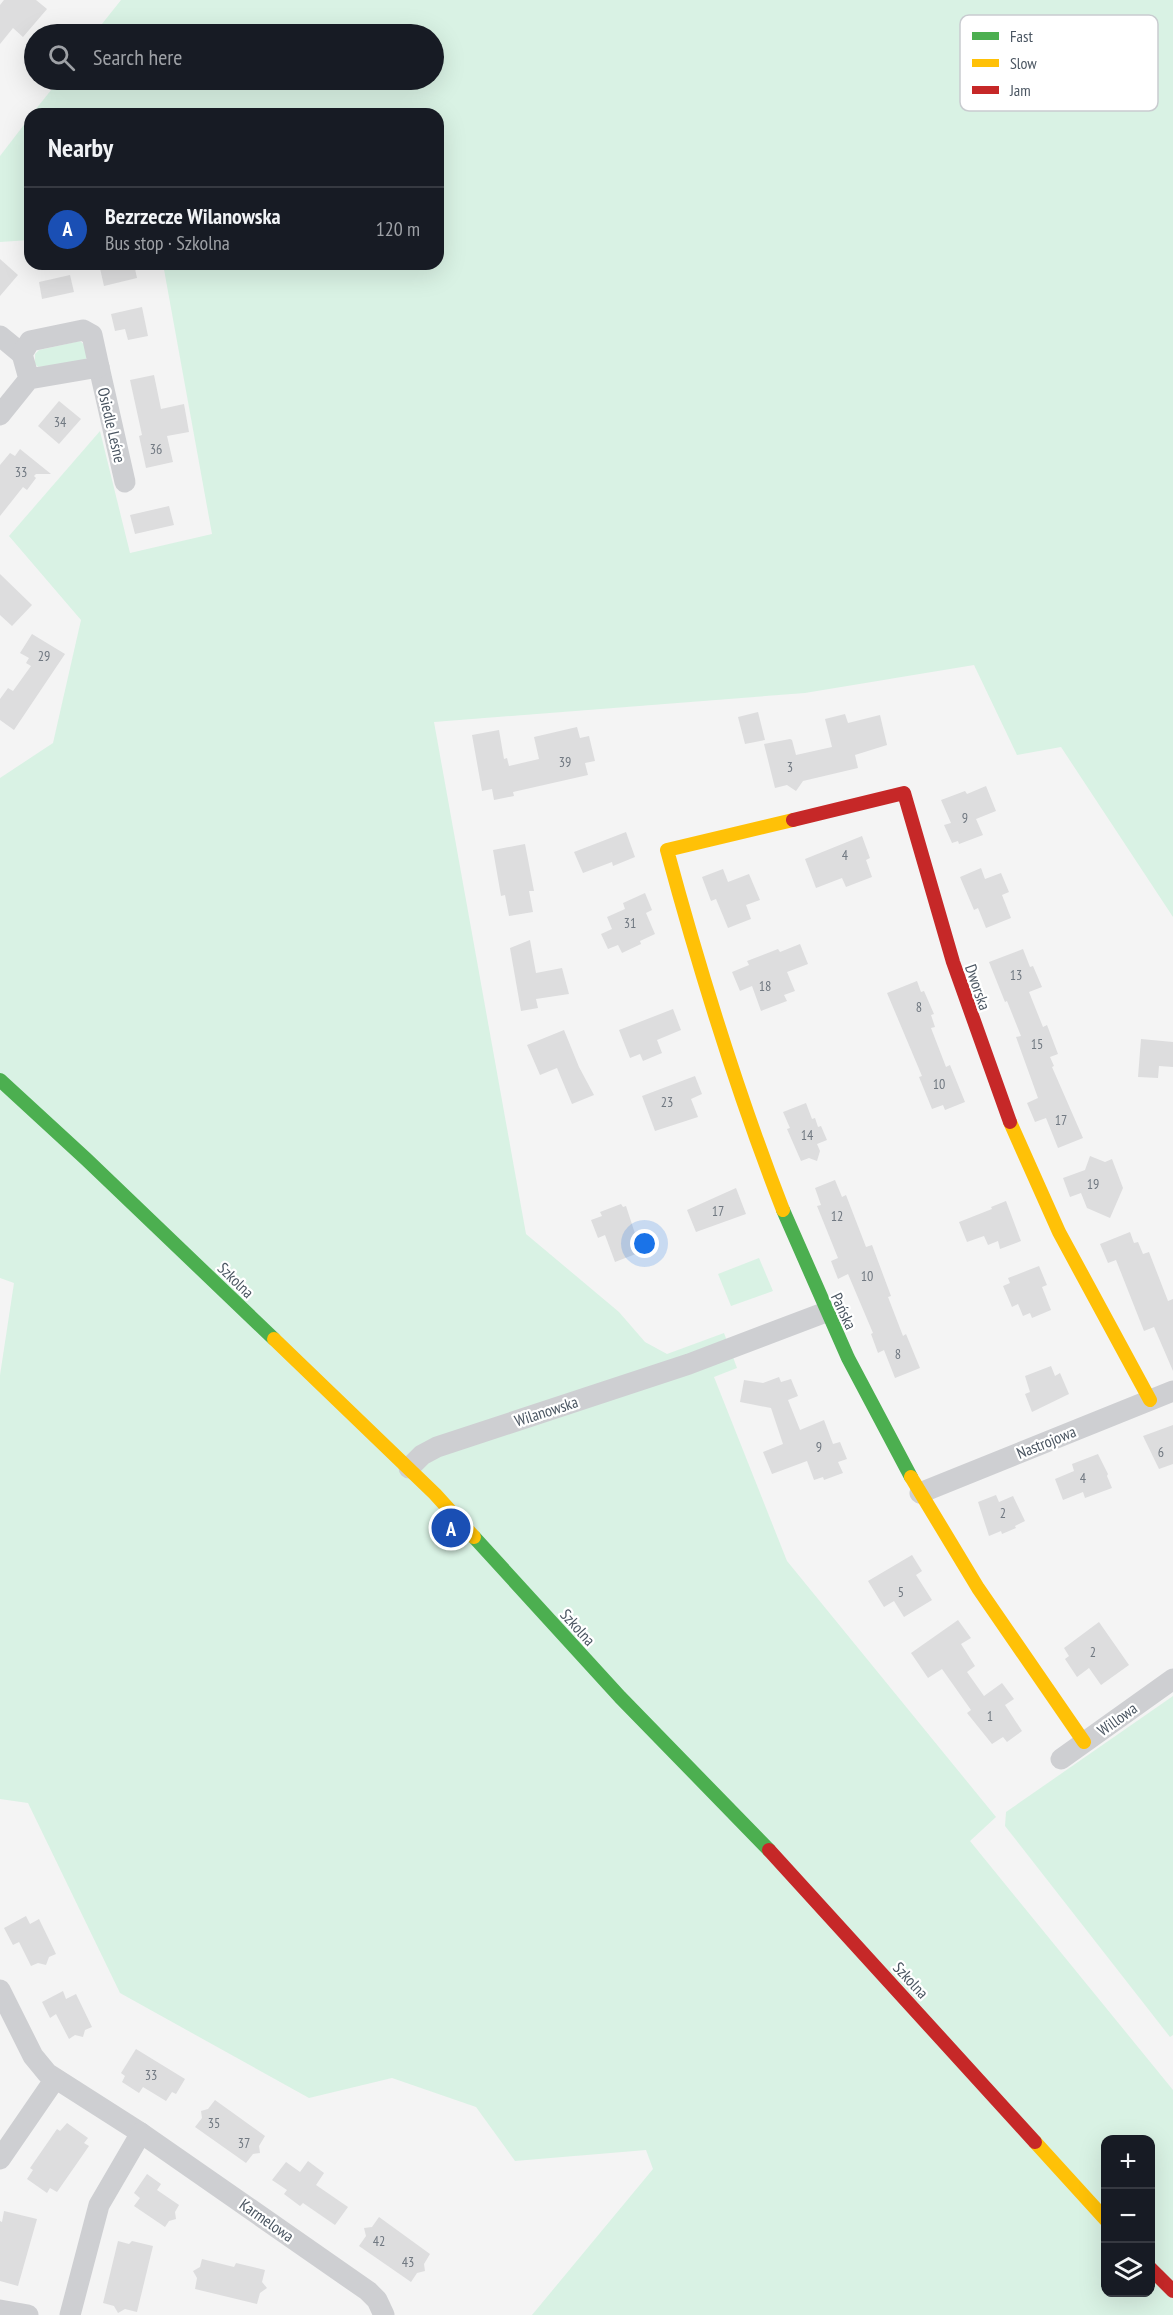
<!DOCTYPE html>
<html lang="en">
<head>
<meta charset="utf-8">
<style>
  :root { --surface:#171b24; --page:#20242c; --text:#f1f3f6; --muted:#9ea1a6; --line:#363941; --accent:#0f766e }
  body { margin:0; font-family:"PT Sans Narrow",sans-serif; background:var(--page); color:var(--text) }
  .controls { position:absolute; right:18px; bottom:18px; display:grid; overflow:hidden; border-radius:12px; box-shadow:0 6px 24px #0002 }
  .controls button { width:54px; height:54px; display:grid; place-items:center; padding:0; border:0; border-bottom:2px solid var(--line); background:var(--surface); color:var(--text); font:30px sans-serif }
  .you { position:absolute; left:645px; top:1244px; width:21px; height:21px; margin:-15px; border:4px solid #fff; border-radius:50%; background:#1a73e8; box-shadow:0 0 0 9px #1a73e833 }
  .badge { display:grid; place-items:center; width:39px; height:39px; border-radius:50%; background:var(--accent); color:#fff; font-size:20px; font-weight:700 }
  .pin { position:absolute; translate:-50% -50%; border:3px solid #fff; box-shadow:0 2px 6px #0006 }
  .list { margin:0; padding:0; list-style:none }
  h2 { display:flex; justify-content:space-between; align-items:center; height:78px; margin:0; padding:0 24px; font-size:26px }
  h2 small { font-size:20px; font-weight:400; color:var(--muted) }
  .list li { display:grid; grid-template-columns:39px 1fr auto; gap:18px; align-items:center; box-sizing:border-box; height:84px; padding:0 24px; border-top:2px solid var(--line) }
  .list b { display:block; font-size:22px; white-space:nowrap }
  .list p { margin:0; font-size:20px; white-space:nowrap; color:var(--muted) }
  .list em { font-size:20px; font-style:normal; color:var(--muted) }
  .icon { flex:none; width:33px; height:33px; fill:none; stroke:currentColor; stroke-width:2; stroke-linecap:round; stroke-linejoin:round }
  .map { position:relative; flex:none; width:1173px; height:2315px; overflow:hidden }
  .search { position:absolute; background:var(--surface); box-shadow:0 6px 24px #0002; left:24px; top:24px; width:420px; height:66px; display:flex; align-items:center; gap:15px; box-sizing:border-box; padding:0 21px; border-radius:33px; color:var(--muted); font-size:22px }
  .panel { position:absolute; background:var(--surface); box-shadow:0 6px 24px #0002; left:24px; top:108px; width:420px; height:162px; border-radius:18px }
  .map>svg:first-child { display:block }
  .green { fill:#d9f2e4; fill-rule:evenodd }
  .building { fill:#ddddde }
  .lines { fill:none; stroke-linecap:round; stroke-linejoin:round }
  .street { stroke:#cecfd2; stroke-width:21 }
  .fast { stroke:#4caf50; stroke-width:14 }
  .slow { stroke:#ffc107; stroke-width:14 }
  .jam { stroke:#c62828; stroke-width:14 }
  .labels { text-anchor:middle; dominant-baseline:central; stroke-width:4.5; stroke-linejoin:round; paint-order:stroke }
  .number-label { font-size:14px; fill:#707881 }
  .street-label { font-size:16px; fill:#4a5561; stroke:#fff }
  .key { fill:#fff; stroke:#c9ccd0; stroke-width:1.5 }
  .key-label { font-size:16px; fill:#4a5561 }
</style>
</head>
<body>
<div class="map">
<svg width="1173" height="2315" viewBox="0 0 1173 2315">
  <rect width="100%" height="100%" fill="#f4f4f4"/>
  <g class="green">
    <path d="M121 0H1173V917L1061 747 1017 755 974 665 805 693 434 722 526 1234 619 1312 645 1342 667 1354 724 1333 737 1368 714 1377 787 1561 996 1817 970 1841 1173 2090V2315H532L653 2169 646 2150 515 2161 476 2107 392 2078 309 2098 120 1993 28 1803 0 1799V1375L14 1283 0 1278V778L53 743 81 620 9 536 100 431 130 553 212 534 163 264H438V114H32L59 80H434V34H94ZM1106 2140H1150V2292H1106Z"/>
    <path d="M30 117V240L0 242V156Z"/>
    <path d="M80 341 86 346 88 356 83 362 38 367 35 364V354L39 350Z"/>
    <path d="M759 1258 773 1291 731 1306 718 1274Z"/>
    <path d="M1173 1696V2035L1170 2037 1005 1826 1006 1812Z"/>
  </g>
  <g class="building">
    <path d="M4 0H36L47 9 23 37 13 28 0 44V5Z"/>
    <path d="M0 259 18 275 0 296Z"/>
    <path d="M99 264H134L137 278 104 286Z"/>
    <path d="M70 275 74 292 42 299 39 282Z"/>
    <path d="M142 307 148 336 128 340 125 329 115 331 111 314Z"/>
    <path d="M154 375 161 409 184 404 189 432 167 436 173 462 146 468 139 436 142 435 130 380Z"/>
    <path d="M59 401 81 419 59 444 38 426Z"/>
    <path d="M20 449 51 474H36L34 476 36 478 27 490 23 487 0 516V465L10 453 15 456Z"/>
    <path d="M169 506 174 525 135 534 130 515Z"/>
    <path d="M0 574 32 605 12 626 0 615Z"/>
    <path d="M32 634 65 654 14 730 0 720V699L8 688 13 691 31 666 26 663 29 658 20 653Z"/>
    <path d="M758 712 765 740 745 744 738 717Z"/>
    <path d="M845 714 848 723 880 715 887 745 855 755 858 768 803 781 796 791 787 785 775 788 764 744 790 739 792 740 796 755 832 747 825 719Z"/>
    <path d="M577 727 580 738 589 736 595 761 585 763 588 775 513 792 514 796 494 800 492 789 482 791 472 735 499 730 504 759 507 758 509 766 539 759 534 737Z"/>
    <path d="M986 786 996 811 976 819 983 835 959 844 958 841 952 843 944 825 951 823 941 800 965 791 967 794Z"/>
    <path d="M626 832 635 857 613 866 612 862 583 873 574 852Z"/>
    <path d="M862 836 870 858 866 860 872 877 846 887 842 878 816 888 805 859Z"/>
    <path d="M525 844 534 891H529L533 912 509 916 505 895 501 896 493 850Z"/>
    <path d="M981 868 985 879 1001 873 1009 892 1002 895 1011 918 986 928 978 908 974 910 960 877Z"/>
    <path d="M723 869 728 882 749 874 760 900 746 905 751 919 728 928 716 899 711 901 702 877Z"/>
    <path d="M645 893 652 910 646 913 655 934 640 941 641 944 622 953 618 945 608 949 601 934 612 929 607 917 625 909 623 903Z"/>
    <path d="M530 940 536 973 562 968 569 994 536 999 538 1008 521 1011 510 948Z"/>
    <path d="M800 944 808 964 787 972 795 991 784 995 787 1001 761 1011 752 986 740 991 732 972 749 965 747 961 778 949 780 952Z"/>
    <path d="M1023 949 1030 967 1033 966 1042 987 1029 992 1043 1027 1047 1025 1058 1054 1050 1057 1054 1066 1052 1067 1083 1138 1058 1148 1046 1118 1035 1122 1027 1103 1038 1098 1016 1037 1021 1036 1007 1001 1005 1002 989 962Z"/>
    <path d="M917 981 921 992 924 991 934 1014 931 1015 935 1027 931 1028 946 1067 950 1065 965 1102 945 1110 943 1105 932 1109 919 1077 922 1076 887 993Z"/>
    <path d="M673 1009 681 1030 657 1040 662 1053 643 1061 640 1054 630 1058 619 1030Z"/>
    <path d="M564 1030 579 1067 594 1095 572 1104 557 1068 540 1075 527 1045Z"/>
    <path d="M1141 1039 1173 1042V1067L1159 1066 1158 1078 1138 1077Z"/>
    <path d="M695 1076 702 1094 691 1099 698 1117 655 1131 642 1096Z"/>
    <path d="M806 1103 812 1119 815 1118 818 1127 821 1126 827 1140 817 1144 820 1151 817 1161 809 1158 801 1161 787 1129 790 1128 783 1112Z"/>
    <path d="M1090 1156 1105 1162 1112 1159 1123 1188 1110 1218 1087 1208 1081 1193 1070 1197 1063 1178 1085 1170Z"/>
    <path d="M835 1180 842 1197 846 1195 866 1247 872 1245 891 1296 888 1297 903 1336 906 1334 920 1368 895 1378 884 1350 878 1353 871 1334 873 1333 848 1274 838 1279 831 1261 838 1258 817 1206 821 1205 815 1188Z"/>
    <path d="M736 1188 746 1214 696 1232 687 1210Z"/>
    <path d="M1006 1201 1021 1241 1000 1249 998 1241 988 1245 984 1236 967 1242 959 1222 992 1209 991 1207Z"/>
    <path d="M621 1204 623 1207 626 1206 641 1252 615 1262 605 1235 598 1238 591 1220 602 1216 600 1212Z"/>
    <path d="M1130 1232 1134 1243 1138 1242 1143 1254 1149 1252 1168 1301 1173 1299V1371L1154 1327 1144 1331 1116 1260 1108 1263 1100 1244Z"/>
    <path d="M1039 1266 1047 1285 1042 1287 1051 1310 1032 1318 1030 1313 1023 1316 1018 1304 1012 1307 1003 1286 1010 1283 1008 1278Z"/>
    <path d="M1051 1366 1055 1376 1060 1373 1069 1394 1032 1412 1025 1394 1030 1392 1025 1376Z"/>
    <path d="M779 1377 781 1382 791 1379 798 1396 788 1400 800 1430 824 1420 833 1444 840 1442 847 1459 838 1462 843 1473 824 1480 823 1477 814 1480 807 1461 772 1474 763 1452 783 1444 771 1408 740 1402 744 1380 763 1383Z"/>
    <path d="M1173 1425V1464L1159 1469 1143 1436Z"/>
    <path d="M1098 1454 1108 1474 1107 1476 1112 1488 1085 1498 1083 1492 1063 1500 1055 1479 1074 1471 1072 1464Z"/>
    <path d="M996 1495 999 1502 1013 1496 1025 1521 1015 1526 1016 1528 1002 1534 1001 1531 989 1536 978 1502Z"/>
    <path d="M912 1555 922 1571 916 1575 932 1600 904 1617 894 1601 884 1607 868 1581Z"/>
    <path d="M958 1620 971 1638 961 1644 975 1666 967 1672 984 1696 1002 1683 1014 1699 1005 1705 1022 1731 1007 1742 1003 1737 992 1744 967 1713 971 1710 942 1669 928 1678 911 1653Z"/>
    <path d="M1099 1622 1129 1665 1101 1685 1089 1668 1077 1677 1065 1659 1069 1656 1064 1648Z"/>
    <path d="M26 1916 30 1924 39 1919 56 1954 49 1957 46 1965 38 1963 31 1966 19 1942 13 1945 4 1928Z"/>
    <path d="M63 1991 66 1999 76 1994 92 2027 85 2030 83 2037 75 2035 69 2039 56 2014 50 2018 42 2002Z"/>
    <path d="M136 2049 185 2079 176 2094 172 2092 166 2101 143 2087 139 2093 122 2082 125 2076 121 2073Z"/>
    <path d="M215 2100 265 2136 259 2146 260 2153 253 2154 246 2163 195 2127 202 2118 201 2111 208 2109Z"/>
    <path d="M67 2123 88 2138 84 2143 89 2146 57 2192 50 2188 47 2193 27 2179 33 2170 30 2168 57 2129 60 2131Z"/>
    <path d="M308 2161 324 2173 316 2185 348 2207 335 2225 303 2203 300 2206 284 2194 287 2190 272 2180 286 2162 300 2172Z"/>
    <path d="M147 2174 161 2184 157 2190 179 2205 175 2212 176 2219 169 2221 165 2227 134 2206 140 2198 134 2193Z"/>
    <path d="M4 2211 37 2219 18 2286 0 2281V2221L2 2222Z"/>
    <path d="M379 2217 430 2254 424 2264 425 2271 417 2273 411 2282 359 2246 366 2236 364 2228 372 2227Z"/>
    <path d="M118 2241 129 2244 132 2241 153 2246 137 2312 125 2309 118 2313 114 2306 103 2303Z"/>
    <path d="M202 2259 234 2267 236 2263 265 2270 262 2282 267 2288 260 2293 257 2304 195 2289 197 2278 193 2271 200 2267Z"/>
  </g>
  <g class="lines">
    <g class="street">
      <path d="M0 336 22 354"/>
      <path d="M99 367 125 482"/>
      <path d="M0 415 29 379 99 367 92 335 83 330 30 341 22 354 29 379"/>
      <path d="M409 1468 422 1455 437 1447 689 1364 826 1312"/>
      <path d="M920 1493 1173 1391"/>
      <path d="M1061 1759 1173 1679"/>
      <path d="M0 1990 33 2056 47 2073 141 2133 368 2291 377 2300 384 2315"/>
      <path d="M0 2159 55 2079"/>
      <path d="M0 2310 28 2315"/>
      <path d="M70 2315 99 2205 141 2133"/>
    </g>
    <g class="fast">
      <path d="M0 1080 86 1159 274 1339"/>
      <path d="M783 1210 848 1358 911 1477"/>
      <path d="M474 1537 620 1697 769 1850"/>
    </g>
    <g class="slow">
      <path d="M1010 1122 1059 1232 1150 1400"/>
      <path d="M783 1210C737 1092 700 972 667 850L793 820"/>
      <path d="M274 1339 435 1494 474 1537"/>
      <path d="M911 1477 978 1588 1084 1742"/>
      <path d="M1035 2142 1106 2220"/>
    </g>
    <g class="jam">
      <path d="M793 820 904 793 953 962 1010 1122"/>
      <path d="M769 1850 1035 2142"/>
      <path d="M1150 2268 1173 2291"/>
    </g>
  </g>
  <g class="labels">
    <g class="number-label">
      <text x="60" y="422">34</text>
      <text x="156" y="449">36</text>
      <text x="21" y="472">33</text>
      <text x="44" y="656">29</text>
      <text x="565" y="762">39</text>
      <text x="790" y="767">3</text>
      <text x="965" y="818">9</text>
      <text x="845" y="855">4</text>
      <text x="630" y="923">31</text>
      <text x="1016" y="975">13</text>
      <text x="765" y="986">18</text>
      <text x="919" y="1007">8</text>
      <text x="1037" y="1044">15</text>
      <text x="939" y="1084">10</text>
      <text x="667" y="1102">23</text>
      <text x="1061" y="1120">17</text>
      <text x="807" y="1135">14</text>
      <text x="1093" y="1184">19</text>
      <text x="718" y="1211">17</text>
      <text x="837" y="1216">12</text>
      <text x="867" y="1276">10</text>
      <text x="898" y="1354">8</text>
      <text x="819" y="1447">9</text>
      <text x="1161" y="1452">6</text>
      <text x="1083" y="1478">4</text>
      <text x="1003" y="1513">2</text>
      <text x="901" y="1592">5</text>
      <text x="1093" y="1652">2</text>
      <text x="990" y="1716">1</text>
      <text x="151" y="2075">33</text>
      <text x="214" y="2123">35</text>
      <text x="244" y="2143">37</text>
      <text x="379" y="2241">42</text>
      <text x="408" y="2262">43</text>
    </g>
    <g class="street-label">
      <text transform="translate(112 425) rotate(77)">Osiedle Leśne</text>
      <text transform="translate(978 987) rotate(71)">Dworska</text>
      <text transform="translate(236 1280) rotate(44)">Szkolna</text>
      <text transform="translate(844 1311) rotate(65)">Pańska</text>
      <text transform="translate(546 1411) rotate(-18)">Wilanowska</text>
      <text transform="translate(1046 1442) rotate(-22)">Nastrojowa</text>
      <text transform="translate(578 1627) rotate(48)">Szkolna</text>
      <text transform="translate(1117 1719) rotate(-36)">Willowa</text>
      <text transform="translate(911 1980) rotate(47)">Szkolna</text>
      <text transform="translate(267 2220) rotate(35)">Karmelowa</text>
    </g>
  </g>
  <rect x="960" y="15" width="198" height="96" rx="9" class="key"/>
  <rect x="972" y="32" width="27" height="8" fill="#4caf50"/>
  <rect x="972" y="59" width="27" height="8" fill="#ffc107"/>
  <rect x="972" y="86" width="27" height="8" fill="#c62828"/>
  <g class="key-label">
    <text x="1010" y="42">Fast</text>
    <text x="1010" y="69">Slow</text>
    <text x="1010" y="96">Jam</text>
  </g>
</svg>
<div class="controls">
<button>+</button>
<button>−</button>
<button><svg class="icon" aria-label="layers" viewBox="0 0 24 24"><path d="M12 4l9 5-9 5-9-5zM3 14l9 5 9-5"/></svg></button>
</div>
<div class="you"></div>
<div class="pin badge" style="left:451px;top:1528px;background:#1a4fb4">A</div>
<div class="search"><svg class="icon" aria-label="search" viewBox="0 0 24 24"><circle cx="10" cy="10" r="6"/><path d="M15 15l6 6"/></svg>Search here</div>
<section class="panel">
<h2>Nearby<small></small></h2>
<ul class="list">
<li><span class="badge" style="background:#1a4fb4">A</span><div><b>Bezrzecze Wilanowska</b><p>Bus stop · Szkolna</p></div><em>120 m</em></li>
</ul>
</section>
</div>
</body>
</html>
